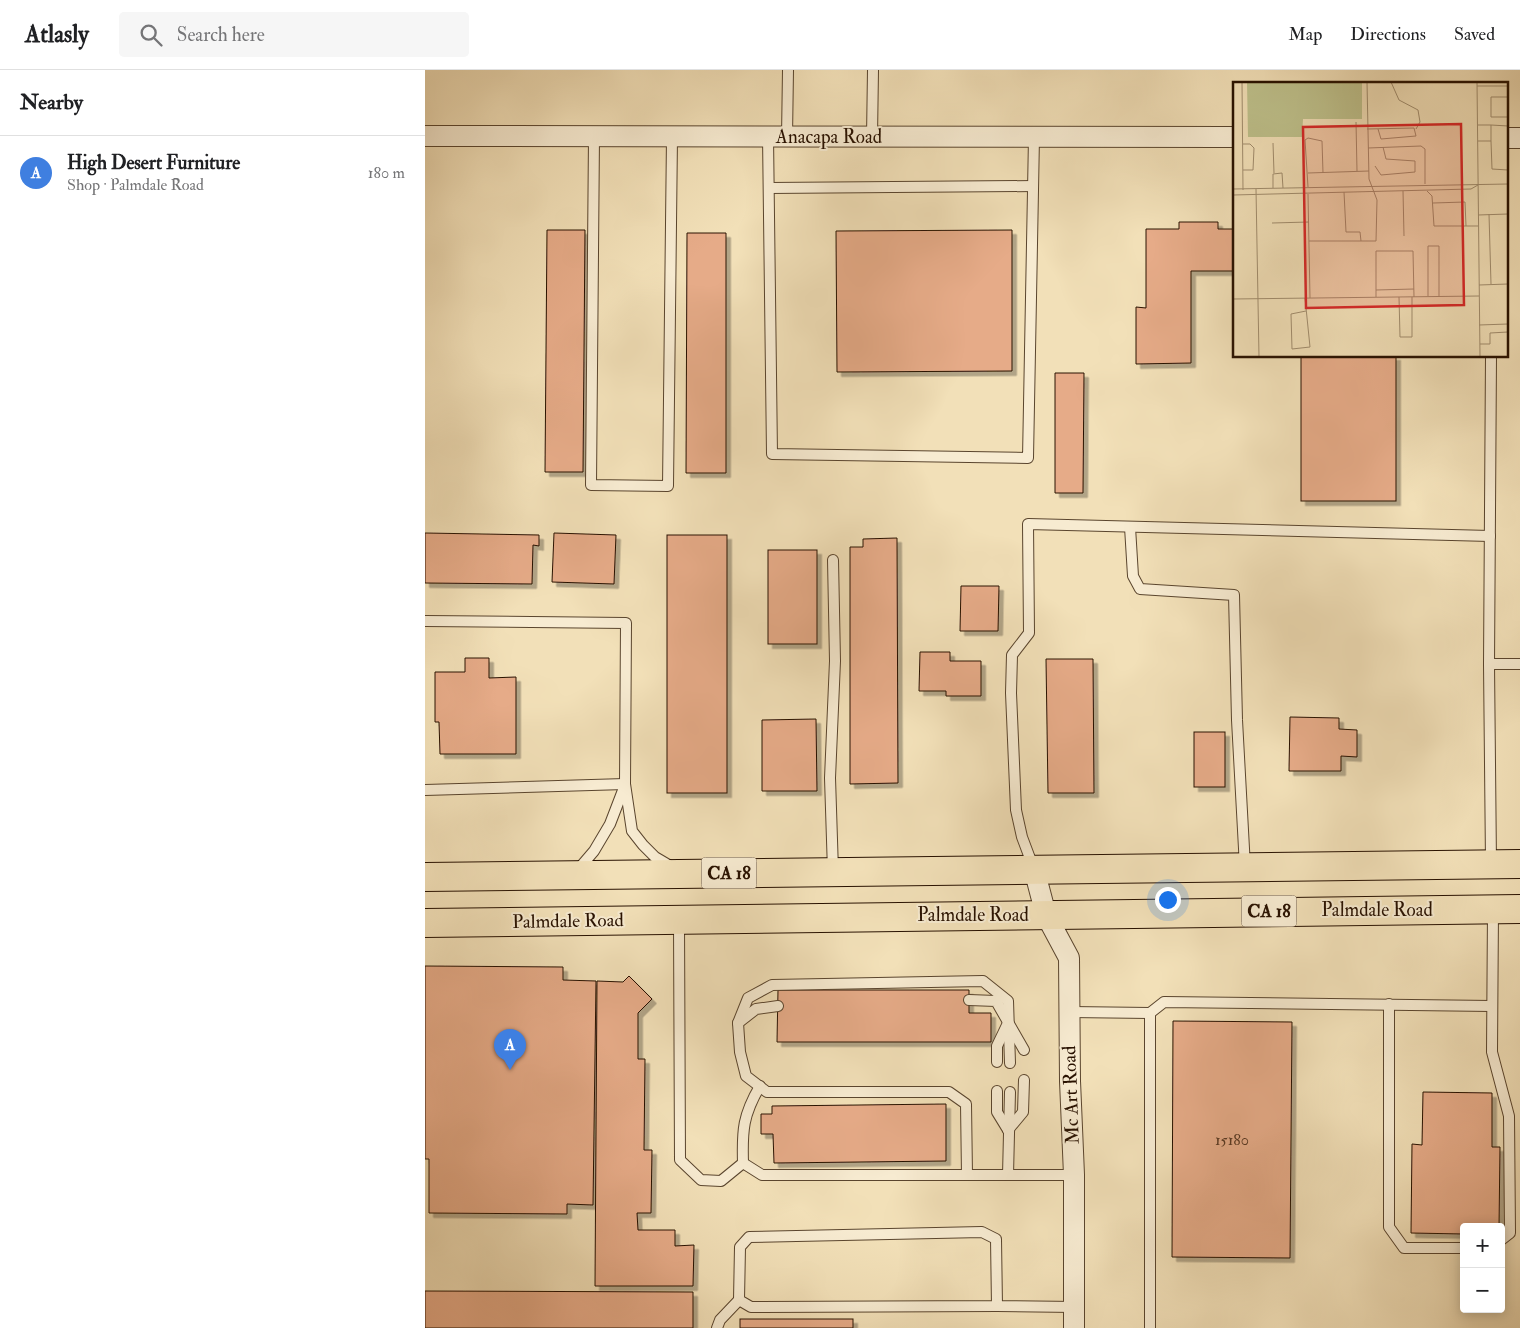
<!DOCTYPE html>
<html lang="en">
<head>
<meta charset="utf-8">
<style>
  :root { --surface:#fff; --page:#f6f6f6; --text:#202124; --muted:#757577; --line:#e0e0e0; --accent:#8f2418 }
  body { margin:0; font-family:"IM FELL Double Pica",serif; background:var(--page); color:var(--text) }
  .controls { position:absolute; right:15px; bottom:15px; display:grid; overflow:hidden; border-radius:5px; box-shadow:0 2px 12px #0003 }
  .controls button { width:45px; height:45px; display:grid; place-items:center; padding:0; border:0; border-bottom:1px solid var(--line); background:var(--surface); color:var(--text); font:25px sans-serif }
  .you { position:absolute; left:742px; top:829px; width:18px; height:18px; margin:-12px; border:4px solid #fff; border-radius:50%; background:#1a73e8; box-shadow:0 0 0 8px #1a73e833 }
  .badge { display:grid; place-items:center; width:32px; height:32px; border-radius:50%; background:var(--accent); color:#fff; font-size:16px; font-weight:700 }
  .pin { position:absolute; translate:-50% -41px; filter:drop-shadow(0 1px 2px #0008) }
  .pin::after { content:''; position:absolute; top:26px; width:18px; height:15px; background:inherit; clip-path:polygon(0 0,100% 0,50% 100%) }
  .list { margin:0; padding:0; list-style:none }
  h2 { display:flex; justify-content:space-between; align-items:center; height:65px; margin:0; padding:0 20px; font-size:21px }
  h2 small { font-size:16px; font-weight:400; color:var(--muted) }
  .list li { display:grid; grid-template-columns:32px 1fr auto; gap:15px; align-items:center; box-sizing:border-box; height:75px; padding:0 20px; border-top:1px solid var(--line) }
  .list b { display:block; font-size:19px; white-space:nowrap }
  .list p { margin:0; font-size:16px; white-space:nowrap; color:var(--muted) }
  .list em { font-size:16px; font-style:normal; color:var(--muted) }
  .icon { flex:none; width:28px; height:28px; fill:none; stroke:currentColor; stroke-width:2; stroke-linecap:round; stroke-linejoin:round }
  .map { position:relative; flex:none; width:1095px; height:1258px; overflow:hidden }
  header { display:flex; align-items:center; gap:30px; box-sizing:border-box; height:70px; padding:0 25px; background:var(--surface); border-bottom:1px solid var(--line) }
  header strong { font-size:24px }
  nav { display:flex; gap:28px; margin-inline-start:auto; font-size:18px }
  .search { width:350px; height:45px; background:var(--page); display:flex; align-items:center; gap:12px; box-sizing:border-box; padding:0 18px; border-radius:5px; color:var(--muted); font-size:19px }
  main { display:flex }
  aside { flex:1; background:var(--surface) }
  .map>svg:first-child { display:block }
  .building { fill:#e6ab88; stroke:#281100; filter:url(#shadow) }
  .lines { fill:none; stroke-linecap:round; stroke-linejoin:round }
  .service-casing { stroke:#5a452e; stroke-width:12 }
  .minor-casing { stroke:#5a452e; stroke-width:22 }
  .trunk-casing { stroke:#281100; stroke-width:30 }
  .service { stroke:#f7ebd1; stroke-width:10 }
  .minor { stroke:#f7ebd1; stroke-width:20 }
  .trunk { stroke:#f2e0b8; stroke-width:28 }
  .labels { text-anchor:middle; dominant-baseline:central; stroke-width:4; stroke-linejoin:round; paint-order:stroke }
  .number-label { font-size:16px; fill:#583822 }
  .shield { fill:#f7ebd1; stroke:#66523f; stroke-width:1 }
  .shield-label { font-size:18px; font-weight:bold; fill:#281100 }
  .street-label { font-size:19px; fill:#281100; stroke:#f7ebd1 }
  .inset-road { fill:none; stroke:#a18d6e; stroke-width:1 }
  .view { fill:#d62828; fill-opacity:0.15; stroke:#d62828; stroke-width:2.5 }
  .inset-edge { fill:none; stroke:#281100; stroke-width:2.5 }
</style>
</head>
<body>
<header>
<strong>Atlasly</strong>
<div class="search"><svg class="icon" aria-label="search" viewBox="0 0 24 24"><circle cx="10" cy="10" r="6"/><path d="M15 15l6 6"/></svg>Search here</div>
<nav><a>Map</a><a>Directions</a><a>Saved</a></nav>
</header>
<main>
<aside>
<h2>Nearby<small></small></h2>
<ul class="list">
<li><span class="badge" style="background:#3f7fe0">A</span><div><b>High Desert Furniture</b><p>Shop · Palmdale Road</p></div><em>180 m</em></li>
</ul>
</aside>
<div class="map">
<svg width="1095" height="1258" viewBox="0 0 1095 1258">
  <defs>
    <filter id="shadow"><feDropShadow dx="4.5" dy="4.5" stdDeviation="0" flood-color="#0004"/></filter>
  </defs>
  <rect width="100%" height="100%" fill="#f2e0b8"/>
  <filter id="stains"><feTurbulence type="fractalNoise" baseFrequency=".004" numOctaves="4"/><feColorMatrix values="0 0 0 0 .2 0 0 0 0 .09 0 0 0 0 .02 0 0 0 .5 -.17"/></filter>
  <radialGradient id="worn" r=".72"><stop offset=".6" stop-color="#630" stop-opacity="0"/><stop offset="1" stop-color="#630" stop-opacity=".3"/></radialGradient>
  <g class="building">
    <path d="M754 152H793V159H809V201H766V293L711 294V237L721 238V159H754Z"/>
    <path d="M122 160H160L158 402H120Z"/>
    <path d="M587 160V301L412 302 411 161Z"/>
    <path d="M262 163H301V403H261Z"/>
    <rect x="876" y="286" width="95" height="145"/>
    <path d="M630 303H659L658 423H630Z"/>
    <path d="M0 463 114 465V476L108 475 107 514 0 513Z"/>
    <path d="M129 463 191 465 189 514 127 512Z"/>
    <rect x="242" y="465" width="60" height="258"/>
    <path d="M472 468 473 713 425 714V477H438V469Z"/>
    <rect x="343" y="480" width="49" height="94"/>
    <path d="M536 516H574L573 561H535Z"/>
    <path d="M495 582H525V591H556V626H521V621H494Z"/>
    <path d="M40 588H64V608L91 607V684H15L14 652H10V602H40Z"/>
    <path d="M621 589H668L669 723H623Z"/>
    <path d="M865 647 914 648V659L932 660V687L916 686V701H864Z"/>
    <path d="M391 649 392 721H337V650Z"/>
    <rect x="769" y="662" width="31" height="55"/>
    <path d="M0 896 138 897V910L171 911 168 1135 142 1134V1144L4 1143V1089H0Z"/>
    <path d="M204 906 227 929 213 943V989H220L219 1080H227L226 1143H212L213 1160H250V1176L269 1175 268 1216H170L172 911 198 912Z"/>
    <path d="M353 920H544V943H566V972H352Z"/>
    <path d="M748 951 867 952 865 1188 747 1187Z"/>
    <path d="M998 1022 1067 1023V1077H1075L1074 1157H1039V1164L986 1163 987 1074 997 1075Z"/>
    <path d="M521 1034V1091L349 1093 348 1064H336V1044H347V1036Z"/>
    <path d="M0 1221 268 1222V1258H0Z"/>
    <rect x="315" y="1249" width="113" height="9"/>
  </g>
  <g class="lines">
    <defs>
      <g id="service">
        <path d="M169 66 166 415 243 416 247 67"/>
        <path d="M343 66 347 384 603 388 609 67"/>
        <path d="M362 67 363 0"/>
        <path d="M447 67 448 0"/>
        <path d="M344 118 608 116"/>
        <path d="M705 457 708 506 715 519 809 525 812 650 820 797"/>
        <path d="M0 551 201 553 200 714 207 761 218 775 230 787 247 797"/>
        <path d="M1064 594H1095"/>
        <path d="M0 720 200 714"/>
        <path d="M1066 793 1064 594 1066 286"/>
        <path d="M609 799 597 767 591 740 586 623 587 585 604 563 603 454 1065 466"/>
        <path d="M408 801 405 708 410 591 408 490"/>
        <path d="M151 802 169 781 185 754 200 715"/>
        <path d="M1068 840 1067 982 1084 1046 1085 1163 1076 1170"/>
        <path d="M254 852 255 1090 276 1110 296 1111 318 1093"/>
        <path d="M544 930 571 931 599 980"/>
        <path d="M964 934V1157L979 1178H1039"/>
        <path d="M645 942 725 943 739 932 1067 936"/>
        <path d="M313 953 331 939 353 936"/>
        <path d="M572 992V976L583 953"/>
        <path d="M572 1021V1042L583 1060"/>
        <path d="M583 1060 598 1042 599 1010"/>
        <path d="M318 1093 337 1105H649"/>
        <path d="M318 1093C317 1060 318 1045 335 1016"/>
        <path d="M542 1105 541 1034 524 1022H342L321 1006 315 982 313 953 323 928 347 915 558 911 583 931 585 993"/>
        <path d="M583 1105 585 1022"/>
        <path d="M572 1236 571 1169 557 1162 324 1167 315 1177 314 1230 326 1237 572 1236 650 1237"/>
        <path d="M292 1258 295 1250 314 1230"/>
        <path d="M725 1258V943"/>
      </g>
      <g id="minor">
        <path d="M0 66 809 67"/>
        <path d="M1081 68H1095"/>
        <path d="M609 799 621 845 644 888 645 1011 649 1105V1258"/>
      </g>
      <g id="trunk">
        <path d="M0 807 1095 794"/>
        <path d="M0 853 1095 839"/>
      </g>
    </defs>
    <use href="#service" class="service-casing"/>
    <use href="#minor" class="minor-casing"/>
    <use href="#trunk" class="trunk-casing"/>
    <use href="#service" class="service"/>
    <use href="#minor" class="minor"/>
    <use href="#trunk" class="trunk"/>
  </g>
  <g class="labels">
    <g class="number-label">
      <text x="807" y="1070">15180</text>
    </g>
    <g class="shield">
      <rect x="276.5" y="787.5" width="55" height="31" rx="4"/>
      <rect x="816.5" y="825.5" width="55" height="31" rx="4"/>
    </g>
    <g class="shield-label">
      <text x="304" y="803">CA 18</text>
      <text x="844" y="841">CA 18</text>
    </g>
    <g class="street-label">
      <text x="404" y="67">Anacapa Road</text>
      <text x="952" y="840">Palmdale Road</text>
      <text x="548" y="845">Palmdale Road</text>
      <text transform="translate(143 851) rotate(-1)">Palmdale Road</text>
      <text transform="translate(646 1025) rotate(-92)">Mc Art Road</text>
    </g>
  </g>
  <g transform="translate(808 12)">
    <rect width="275" height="275" fill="#f2e0b8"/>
    <path d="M14 0H129V37H70L69 55H15Z" fill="#bec18c"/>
    <path class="inset-road" d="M9 0 10 108M158 0 166 18 185 28 187 40 183 47M244 0 247 275M244 4H275M275 15H258V35H275M123 40 124 89M245 43H258V59M258 43 275 44M134 47 181 46 183 54 148 57 145 47M245 59H258L259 87 275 88M40 61 41 91M10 62H17L21 66 20 88H10M135 66 188 64 192 67V102M142 84 148 93 182 90V79L153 77 150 65M75 91 136 89M75 105 72 58 75 56 89 59 90 91M40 106V92L49 91 50 106M0 107 275 102M23 107 26 275M170 109 171 154M194 109 199 114 201 144H245M111 110 113 150H127L128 159M75 112 77 216M0 113 238 107 245 103M200 121 232 120 233 144M256 132 258 202M245 133 275 132M39 141 76 140M76 159H143L144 118 136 97 134 0M246 203 275 202M143 208 181 207M195 214V164H206V214M143 215V169H180L181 215M166 215 167 255H179V215M72 216 77 265 59 267 58 232 73 229M0 217 246 214M246 243 275 242M247 262H257V251L275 250"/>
    <path class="view" d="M228 42 231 223 73 226 70 45Z"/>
    <rect width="275" height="275" class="inset-edge"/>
  </g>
  <rect width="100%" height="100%" filter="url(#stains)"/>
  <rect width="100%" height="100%" fill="url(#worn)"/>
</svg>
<div class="controls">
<button>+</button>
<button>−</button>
</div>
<div class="you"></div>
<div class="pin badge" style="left:85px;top:1000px;background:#3f7fe0">A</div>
</div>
</main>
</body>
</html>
